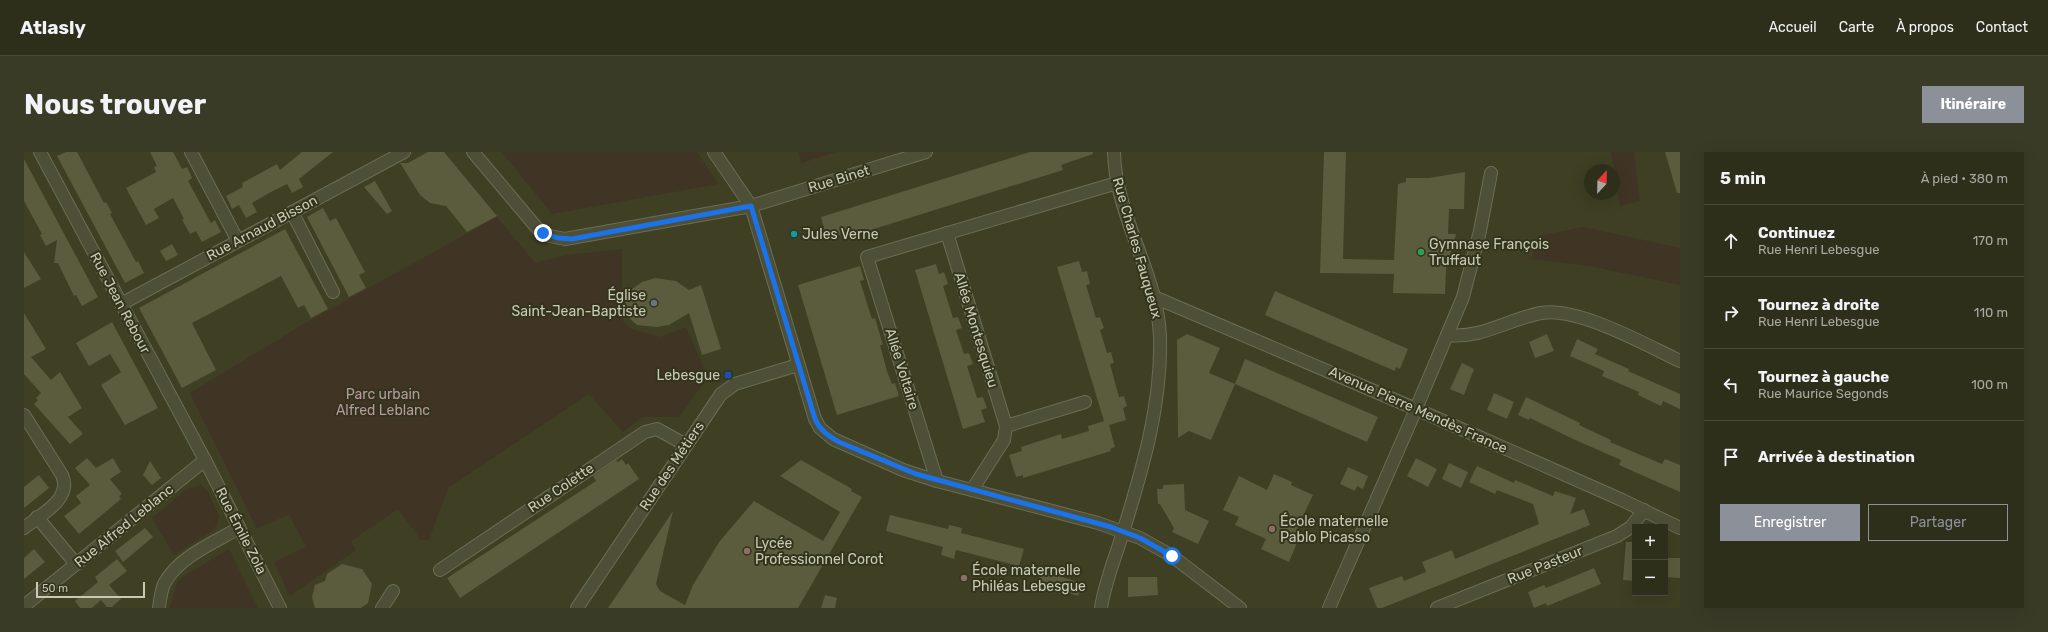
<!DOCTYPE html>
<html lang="fr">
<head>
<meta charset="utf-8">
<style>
  :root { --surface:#2e2f1a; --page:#3a3b27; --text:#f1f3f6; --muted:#a7a9a2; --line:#494a39; --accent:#8c9099 }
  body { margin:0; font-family:Rubik,sans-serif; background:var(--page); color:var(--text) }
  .controls { position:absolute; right:12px; bottom:12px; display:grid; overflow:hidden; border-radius:0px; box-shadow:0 4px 16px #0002 }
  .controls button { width:36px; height:36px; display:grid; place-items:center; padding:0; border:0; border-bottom:1px solid var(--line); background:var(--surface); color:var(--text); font:20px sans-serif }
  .compass { position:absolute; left:1560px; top:12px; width:36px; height:36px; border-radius:50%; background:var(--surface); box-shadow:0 4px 16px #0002; rotate:22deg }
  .scale { position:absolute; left:12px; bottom:10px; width:109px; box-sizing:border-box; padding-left:4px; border:2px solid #c8cab3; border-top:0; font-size:11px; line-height:14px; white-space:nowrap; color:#c8cab3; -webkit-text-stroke:3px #33341c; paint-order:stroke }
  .stop { position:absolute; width:12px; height:12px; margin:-9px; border:3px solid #1a73e8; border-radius:50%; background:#fff }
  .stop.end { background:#1a73e8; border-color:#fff; box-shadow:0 1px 4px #0008 }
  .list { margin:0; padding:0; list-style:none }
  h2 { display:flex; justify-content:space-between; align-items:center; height:52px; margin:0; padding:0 16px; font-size:17px }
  h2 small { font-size:13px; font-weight:400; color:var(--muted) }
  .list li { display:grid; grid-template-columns:26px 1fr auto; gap:12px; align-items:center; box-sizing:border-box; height:72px; padding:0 16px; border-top:1px solid var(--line) }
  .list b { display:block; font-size:15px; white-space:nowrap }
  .list p { margin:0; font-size:13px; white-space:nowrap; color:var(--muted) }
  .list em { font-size:13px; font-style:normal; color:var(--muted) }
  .actions { display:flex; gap:8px; padding:12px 16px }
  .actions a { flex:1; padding:9px 0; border:1px solid var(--accent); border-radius:0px; text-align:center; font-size:14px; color:var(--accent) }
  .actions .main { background:var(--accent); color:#fff }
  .icon { flex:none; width:22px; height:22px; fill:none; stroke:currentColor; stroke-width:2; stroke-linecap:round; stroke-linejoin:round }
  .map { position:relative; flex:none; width:1656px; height:456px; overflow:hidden; border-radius:0px }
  header { display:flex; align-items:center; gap:24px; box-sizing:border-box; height:56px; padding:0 20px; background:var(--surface); border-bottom:1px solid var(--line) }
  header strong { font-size:19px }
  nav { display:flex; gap:22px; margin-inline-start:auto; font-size:14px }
  .intro { display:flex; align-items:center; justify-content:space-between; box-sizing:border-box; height:96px; padding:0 24px }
  h1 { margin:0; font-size:28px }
  .button { padding:10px 18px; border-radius:0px; background:var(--accent); color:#fff; font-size:14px; font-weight:700 }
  main { display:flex; gap:24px; padding:0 24px }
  aside { flex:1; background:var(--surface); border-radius:0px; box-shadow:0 4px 16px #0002 }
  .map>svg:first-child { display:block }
  .green { fill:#403425 }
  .building { fill:#5b5c3d }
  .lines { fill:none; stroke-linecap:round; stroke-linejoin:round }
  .minor-casing { stroke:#6b6d55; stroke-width:14 }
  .minor { stroke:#4e4f37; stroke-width:12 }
  .route { stroke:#1a73e8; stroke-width:5 }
  .culture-dot { fill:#0f9aa8; stroke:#33341c; stroke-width:1.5 }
  .leisure-dot { fill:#2e9e5b; stroke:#33341c; stroke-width:1.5 }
  .worship-dot { fill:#6b7280; stroke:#33341c; stroke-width:1.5 }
  .transit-dot { fill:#1a4fb4; stroke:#33341c; stroke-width:1.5 }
  .education-dot { fill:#8d6e63; stroke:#33341c; stroke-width:1.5 }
  .labels { text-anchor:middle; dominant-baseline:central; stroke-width:4; stroke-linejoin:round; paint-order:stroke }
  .street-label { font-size:14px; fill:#c8cab3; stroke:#33341c }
  .poi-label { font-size:14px; fill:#c8cab3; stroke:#33341c; text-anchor:start }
  .park-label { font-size:14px; fill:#b997a1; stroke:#33341c }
</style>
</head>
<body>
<header>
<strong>Atlasly</strong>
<nav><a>Accueil</a><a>Carte</a><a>À propos</a><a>Contact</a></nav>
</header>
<div class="intro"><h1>Nous trouver</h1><a class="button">Itinéraire</a></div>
<main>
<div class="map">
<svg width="1656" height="456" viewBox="0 0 1656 456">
  <rect width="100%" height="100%" fill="#3e3f23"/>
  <g class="green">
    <path d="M478 0H673L694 32 528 62Z"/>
    <path d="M775 0H812L777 11Z"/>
    <path d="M1587 0H1610L1616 49 1596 54Z"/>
    <path d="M473 65 511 111 543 103 598 97V168L607 177 636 185 662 175 684 225 655 265H618L599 280 565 242 424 336 405 388H397L374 357 327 389 332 398 266 444 250 410 282 395 265 362 233 377 166 241 280 172Z"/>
    <path d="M1559 75 1656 96V133L1566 114 1507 107 1515 84Z"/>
    <path d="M177 333 184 340 195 364 193 372 189 378 150 403 128 366 163 337Z"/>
    <path d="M205 397 234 456H146L152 434 157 426Z"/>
  </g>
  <g class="building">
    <path d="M42 0H53L80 51 82 50 88 61 86 62 112 110 114 109 120 121 101 131 33 4Z"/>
    <path d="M126 0H149L158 17 163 15 168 26 164 29 187 71 191 68 197 80 178 90 172 79 166 82 158 68 160 67 149 46 130 57 135 66 122 73 102 36 132 20 130 15 133 14Z"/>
    <path d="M278 0H309L275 27 279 35 268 41 263 32 245 41 228 51 233 60 222 66 215 53 208 57 202 44 219 35 218 31 253 12 256 18Z"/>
    <path d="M404 0H420L473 64 443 80 422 54 406 51 396 43 376 11H384Z"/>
    <path d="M1006 0H1069V2L1037 13 1039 18 818 87 817 82 803 87 797 65Z"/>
    <path d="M1300 0H1322L1319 107 1370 108 1374 32 1382 30V26H1405L1441 20 1440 57H1425L1424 82H1432L1422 118 1421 142 1369 141 1370 122 1296 121Z"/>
    <path d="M1641 0H1656V41H1653Z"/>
    <path d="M0 7 74 145 58 154 52 143 50 144 34 111H30L33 88 22 94 16 83 18 82 0 49Z"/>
    <path d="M351 29 368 59 363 62 340 35Z"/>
    <path d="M299 56 306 69 312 66 341 120 335 123 342 136 325 145 283 65Z"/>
    <path d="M261 77 304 157 287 166 280 153 274 156 257 124 168 171 192 218 158 236 115 156Z"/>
    <path d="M148 92 154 103 142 109 136 99Z"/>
    <path d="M0 100 17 127 0 136Z"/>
    <path d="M1055 109 1058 120 1063 119 1066 132 1062 133 1072 166 1076 165 1080 176 1076 178 1083 201 1087 200 1090 211 1086 212 1095 245 1100 244 1103 254 1099 256 1102 268 1085 273 1091 295 1086 297 1087 299 999 326V323L992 325 985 303 998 299 997 295 1037 282 1038 287 1065 279 1064 274 1080 269 1033 115Z"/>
    <path d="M912 112 915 122 920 120 924 132 919 134 929 166 934 165 938 176 932 178 940 202 945 201 949 212 943 214 953 246 959 245 963 256 957 258 961 270 939 277 891 118Z"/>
    <path d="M836 114 840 128 836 129 848 167 851 166 859 193H856L863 219 868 232 871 231 875 244 813 263 774 133Z"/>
    <path d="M631 126 652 129 665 138 677 133 697 197 678 203 665 161 645 173 633 175 613 173 604 165 601 151 604 140 618 130Z"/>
    <path d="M1251 139 1384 197 1376 217 1372 215 1371 219 1241 163Z"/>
    <path d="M0 161 22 197 7 205 27 228 36 220 58 256 44 265 59 282 46 292 10 252 14 248 12 246 17 241 0 222Z"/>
    <path d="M88 170 134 256 101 273 77 233 97 220 86 202 65 214 52 191Z"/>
    <path d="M1163 182 1196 196 1185 221 1211 232 1187 288 1165 279 1154 286 1153 188Z"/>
    <path d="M1523 182 1530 199 1511 206 1505 190Z"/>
    <path d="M1553 187 1574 197 1571 202 1605 217 1604 219 1656 242V257L1639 249 1637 254 1614 243 1615 240 1578 224 1580 219 1546 204Z"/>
    <path d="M1221 207 1354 265 1343 290 1211 232Z"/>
    <path d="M1438 211 1450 217 1440 243 1426 237Z"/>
    <path d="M1470 241 1490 250 1483 267 1463 258Z"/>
    <path d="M1502 245 1556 271 1555 273 1587 288 1586 290 1638 312 1641 307 1656 313V340L1595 313 1597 308 1549 287 1506 266 1505 268 1494 263Z"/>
    <path d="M63 306 72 316 89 306 97 320 86 327 98 342 95 344 97 347 55 382 40 364 57 351 52 344 66 333 51 316Z"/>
    <path d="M1392 306 1413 317 1404 335 1383 324Z"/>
    <path d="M598 307 602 313 604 311 615 327 436 446 423 426 572 329 569 324 592 308 594 310Z"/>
    <path d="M777 308 828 337 827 339 838 345 774 456H584L649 359 632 432 636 439 661 453 669 433 695 390 730 349 799 389 816 360 756 324Z"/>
    <path d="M126 309 137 326 128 333 119 323Z"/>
    <path d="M1425 311 1444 320 1437 336 1418 327Z"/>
    <path d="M1453 314 1490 331 1491 328 1529 344 1531 339 1552 346 1546 362 1560 357 1566 373 1358 456H1353L1345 436 1378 424 1380 429 1402 420 1398 410 1428 398 1431 407 1515 372 1509 352 1473 338 1471 342 1445 330Z"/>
    <path d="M1324 315 1344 324 1339 337 1333 334 1331 339 1316 332Z"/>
    <path d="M1250 322 1268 330 1267 333 1289 343 1272 379 1277 381 1265 410 1237 397 1242 387 1211 373 1215 365 1199 358 1215 324 1243 338Z"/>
    <path d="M15 323 25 336 0 356V335Z"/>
    <path d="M1160 332 1161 358 1185 369 1174 392 1148 380 1150 376 1136 352H1134L1133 337H1139V333Z"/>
    <path d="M866 363 924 377 925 373 938 376 937 381 1000 397 995 414 932 398 930 407 917 403 919 395 862 379Z"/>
    <path d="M121 376 129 385 99 410 91 399Z"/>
    <path d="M1602 390H1611V429L1599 428Z"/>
    <path d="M10 397 21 410 0 427V406Z"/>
    <path d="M1641 406H1656V426L1641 425Z"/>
    <path d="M93 407 103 419 85 433 97 447 88 455H83L77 448 68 456H56L51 449 74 430 71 425Z"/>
    <path d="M318 412 338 417 348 432 344 451 337 456H291L288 445 291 433 301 429 303 422Z"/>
    <path d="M1570 416 1577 432 1523 454 1522 451 1510 456 1504 440 1520 433 1522 436Z"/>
    <path d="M1017 419 1058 431 1054 444 1042 440 1041 443 1013 435Z"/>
    <path d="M1104 425H1133L1134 443 1104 445Z"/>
    <path d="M801 443 813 446 811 456H797Z"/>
  </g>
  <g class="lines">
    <defs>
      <g id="minor">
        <path d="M16 0 181 308 256 456"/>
        <path d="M167 0 214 89"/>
        <path d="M449 0 513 76 526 84 541 87 727 54 902 0"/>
        <path d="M690 0 727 54 791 267 796 276 809 287 879 318 913 329 1074 371 1116 386 1148 404 1216 456"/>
        <path d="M268 60 309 140"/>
        <path d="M923 81 982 274 980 288 948 338"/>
        <path d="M1130 145 1392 257 1598 348 1656 376"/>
        <path d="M97 152 380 0"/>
        <path d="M1423 183C1457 187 1485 167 1517 161 1553 154 1622 193 1656 209"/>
        <path d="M0 263 38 323C49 347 16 363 0 376"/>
        <path d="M982 274 1061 250"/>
        <path d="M913 329 843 105 1093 31"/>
        <path d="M13 365 52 412"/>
        <path d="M416 418 621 280 633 277 662 293"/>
        <path d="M0 454 181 308"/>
        <path d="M135 456C136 448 137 439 140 432 154 405 191 390 215 376"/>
        <path d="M358 456 369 439"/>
        <path d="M553 456 697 242 711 232 774 213"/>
        <path d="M1077 456C1081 429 1092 404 1100 377 1119 315 1138 251 1136 185 1134 121 1091 64 1090 0"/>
        <path d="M1305 456 1386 271 1439 145 1456 79 1467 21"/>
        <path d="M1413 456 1593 384 1607 375 1620 358"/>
      </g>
    </defs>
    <use href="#minor" class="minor-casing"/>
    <use href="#minor" class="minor"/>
  </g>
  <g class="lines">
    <path class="route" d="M519 81 534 86 548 87 727 54 791 267C796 278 804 284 815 290L892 322 1087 375 1116 386 1148 404"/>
  </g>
  <circle class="culture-dot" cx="770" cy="82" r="4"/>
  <circle class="leisure-dot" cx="1397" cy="100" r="4"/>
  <circle class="worship-dot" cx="630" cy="151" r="4"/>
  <rect class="transit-dot" x="700" y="219" width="8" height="8" rx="2"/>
  <g class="education-dot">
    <circle cx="1248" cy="377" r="4"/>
    <circle cx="723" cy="399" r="4"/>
    <circle cx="940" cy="426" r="4"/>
  </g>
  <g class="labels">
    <g class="street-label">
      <text transform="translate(815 27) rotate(-17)">Rue Binet</text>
      <text transform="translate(238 76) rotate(-28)">Rue Arnaud Bisson</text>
      <text transform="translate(1113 96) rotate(74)">Rue Charles Fauqueux</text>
      <text transform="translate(96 151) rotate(62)">Rue Jean Rebour</text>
      <text transform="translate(952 178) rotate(73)">Allée Montesquieu</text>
      <text transform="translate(878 217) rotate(73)">Allée Voltaire</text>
      <text transform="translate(1394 258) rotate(24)">Avenue Pierre Mendès France</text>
      <text transform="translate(648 314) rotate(-56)">Rue des Métiers</text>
      <text transform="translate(537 336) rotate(-34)">Rue Colette</text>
      <text transform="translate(100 374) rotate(-39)">Rue Alfred Leblanc</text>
      <text transform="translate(217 379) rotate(63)">Rue Émile Zola</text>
      <text transform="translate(1521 413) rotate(-22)">Rue Pasteur</text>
    </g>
    <g class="poi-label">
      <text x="778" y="82">Jules Verne</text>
      <text x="1405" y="92">Gymnase François<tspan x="1405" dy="16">Truffaut</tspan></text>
      <text x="622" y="143" text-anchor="end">Église<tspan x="622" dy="16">Saint-Jean-Baptiste</tspan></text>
      <text x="696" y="223" text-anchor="end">Lebesgue</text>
      <text x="1256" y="369">École maternelle<tspan x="1256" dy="16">Pablo Picasso</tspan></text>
      <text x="731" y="391">Lycée<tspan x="731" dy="16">Professionnel Corot</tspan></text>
      <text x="948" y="418">École maternelle<tspan x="948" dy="16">Philéas Lebesgue</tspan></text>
    </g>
    <g class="park-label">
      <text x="359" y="242">Parc urbain<tspan x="359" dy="16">Alfred Leblanc</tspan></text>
    </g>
  </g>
</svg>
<div class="controls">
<button>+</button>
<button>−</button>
</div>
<svg class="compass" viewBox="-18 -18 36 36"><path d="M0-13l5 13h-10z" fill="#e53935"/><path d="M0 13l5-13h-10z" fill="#a7a9a2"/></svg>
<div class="scale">50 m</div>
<div class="stop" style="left:1148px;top:404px"></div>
<div class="stop end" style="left:519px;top:81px"></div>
</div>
<aside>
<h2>5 min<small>À pied · 380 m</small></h2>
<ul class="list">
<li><svg class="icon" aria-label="ahead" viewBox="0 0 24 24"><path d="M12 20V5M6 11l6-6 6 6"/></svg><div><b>Continuez</b><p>Rue Henri Lebesgue</p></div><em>170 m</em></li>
<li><svg class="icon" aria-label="right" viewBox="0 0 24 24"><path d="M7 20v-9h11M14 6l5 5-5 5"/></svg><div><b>Tournez à droite</b><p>Rue Henri Lebesgue</p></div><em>110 m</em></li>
<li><svg class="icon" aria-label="left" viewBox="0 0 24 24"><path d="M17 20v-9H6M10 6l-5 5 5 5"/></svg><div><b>Tournez à gauche</b><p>Rue Maurice Segonds</p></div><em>100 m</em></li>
<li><svg class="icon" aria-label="arrive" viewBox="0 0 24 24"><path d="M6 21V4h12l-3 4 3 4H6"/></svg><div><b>Arrivée à destination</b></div></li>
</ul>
<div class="actions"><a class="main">Enregistrer</a><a>Partager</a></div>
</aside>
</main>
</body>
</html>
